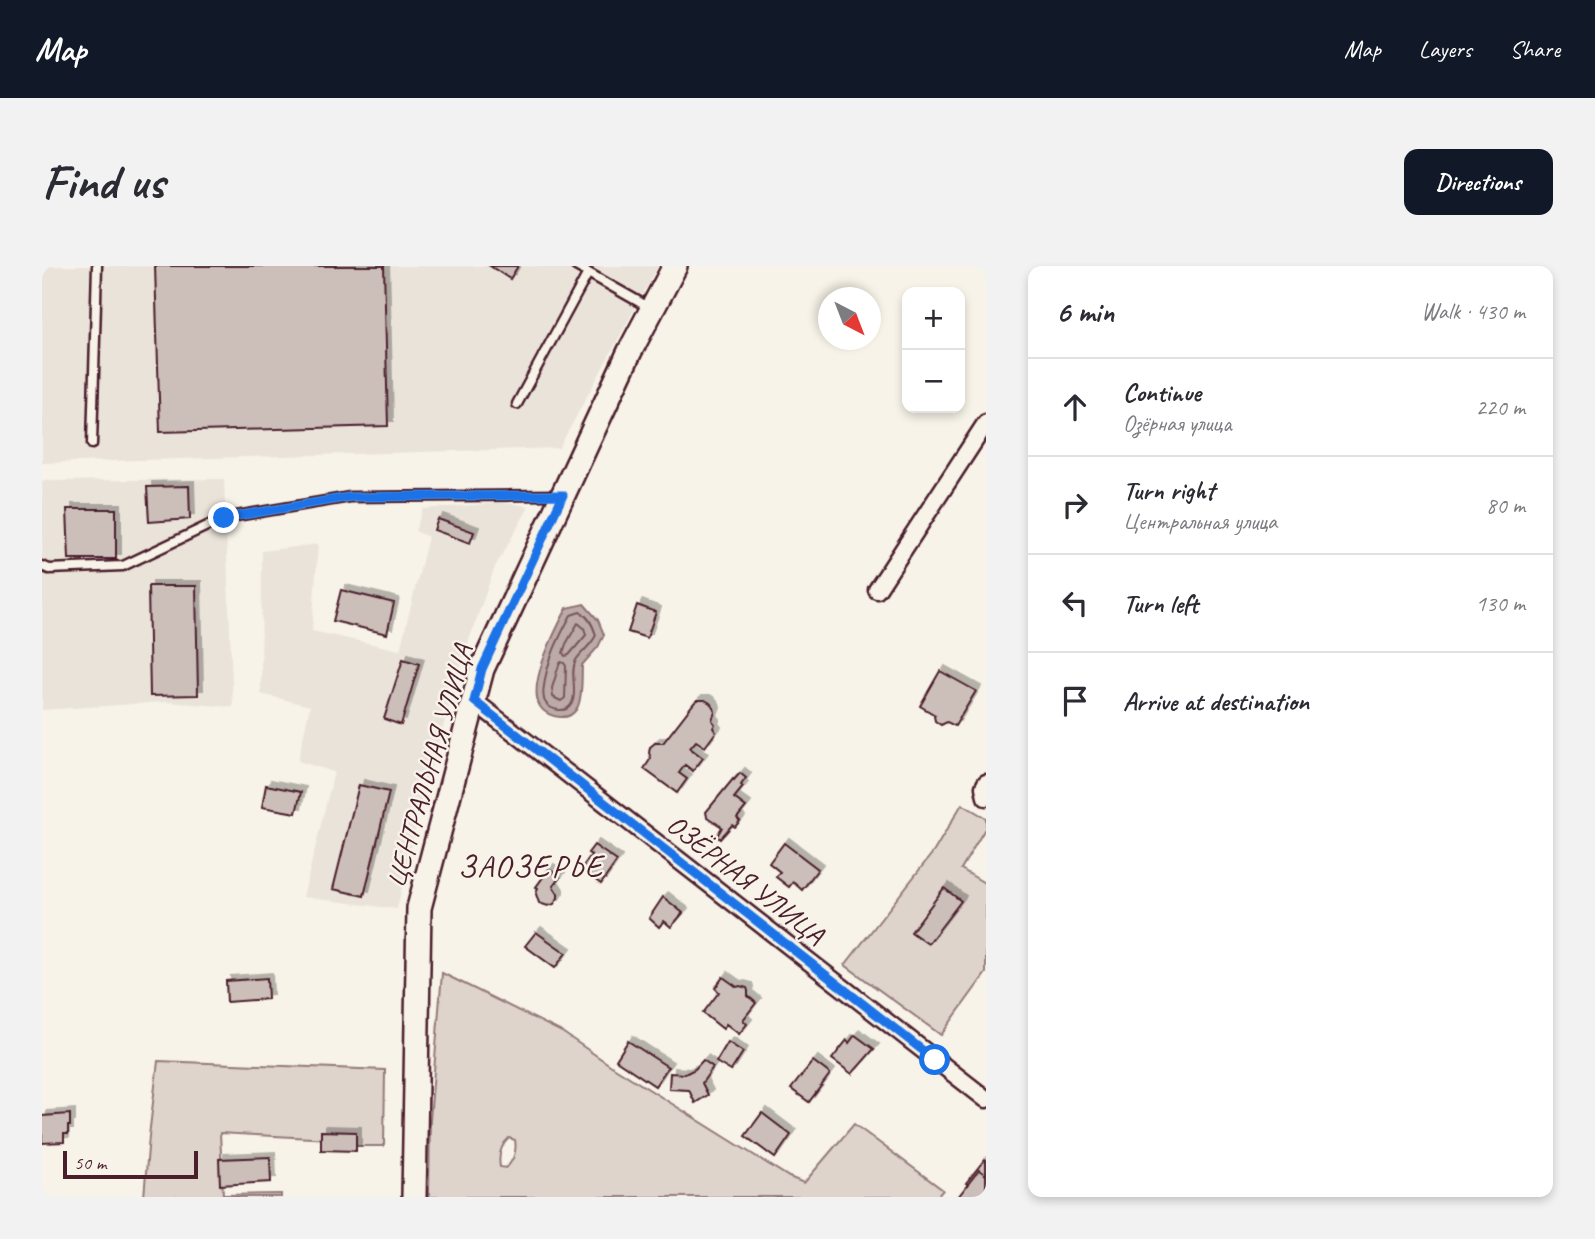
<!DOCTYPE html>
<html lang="en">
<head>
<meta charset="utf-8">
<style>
  :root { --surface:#fff; --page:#f2f2f3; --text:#2b2b33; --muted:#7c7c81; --line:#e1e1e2; --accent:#111827 }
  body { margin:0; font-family:Caveat,sans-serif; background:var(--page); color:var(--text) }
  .controls { position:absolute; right:21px; top:21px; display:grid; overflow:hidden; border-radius:14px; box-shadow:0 4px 10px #0003 }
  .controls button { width:63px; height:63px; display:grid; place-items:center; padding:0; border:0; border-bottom:2px solid var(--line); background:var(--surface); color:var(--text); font:35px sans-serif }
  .compass { position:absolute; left:776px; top:21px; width:63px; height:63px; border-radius:50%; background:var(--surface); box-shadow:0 4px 10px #0003; rotate:138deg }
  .scale { position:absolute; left:21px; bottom:18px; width:135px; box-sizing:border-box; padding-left:7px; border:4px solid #4a1f2b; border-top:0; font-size:19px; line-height:24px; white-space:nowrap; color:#4a1f2b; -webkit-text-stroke:5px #f7f3e8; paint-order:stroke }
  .stop { position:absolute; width:21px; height:21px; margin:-16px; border:5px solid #1a73e8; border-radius:50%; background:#fff }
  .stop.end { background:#1a73e8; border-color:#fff; box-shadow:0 2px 7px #0008 }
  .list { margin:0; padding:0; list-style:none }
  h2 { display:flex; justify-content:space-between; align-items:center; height:91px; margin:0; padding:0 28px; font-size:30px }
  h2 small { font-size:23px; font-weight:400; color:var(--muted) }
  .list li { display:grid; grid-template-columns:46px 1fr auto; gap:21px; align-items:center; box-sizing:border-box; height:98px; padding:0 28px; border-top:2px solid var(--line) }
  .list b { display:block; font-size:26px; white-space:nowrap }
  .list p { margin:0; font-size:23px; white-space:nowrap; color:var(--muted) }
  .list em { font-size:23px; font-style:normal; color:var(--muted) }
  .icon { flex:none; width:38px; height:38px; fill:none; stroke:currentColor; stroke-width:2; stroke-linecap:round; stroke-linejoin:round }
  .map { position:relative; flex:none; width:944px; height:931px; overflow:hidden; border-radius:14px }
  header { display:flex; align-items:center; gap:42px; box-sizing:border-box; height:98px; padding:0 35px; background:var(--accent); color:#fff }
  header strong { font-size:33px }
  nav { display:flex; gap:38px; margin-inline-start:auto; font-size:24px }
  .intro { display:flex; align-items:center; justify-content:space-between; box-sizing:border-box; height:168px; padding:0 42px }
  h1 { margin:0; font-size:49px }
  .button { padding:18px 32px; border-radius:14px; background:var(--accent); color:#fff; font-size:24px; font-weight:700 }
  main { display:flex; gap:42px; padding:0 42px }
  aside { flex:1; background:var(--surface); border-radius:14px; box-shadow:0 4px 10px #0003 }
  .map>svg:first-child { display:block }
  .built { fill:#eae3da }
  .green { fill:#ded4cc; stroke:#947a7c; stroke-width:2; fill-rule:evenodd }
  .water { fill:#bcaaa7; stroke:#8e7275; stroke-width:2 }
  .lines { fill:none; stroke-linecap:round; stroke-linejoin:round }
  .shore { stroke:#78575d; stroke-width:2 }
  .building { fill:#ccbfb9; stroke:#4a1f2b; stroke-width:2; filter:url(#shadow) }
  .lane-casing { stroke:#4a1f2b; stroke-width:13 }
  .street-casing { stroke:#4a1f2b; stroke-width:21 }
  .secondary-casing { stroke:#4a1f2b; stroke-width:28 }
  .lane { stroke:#f7f3e8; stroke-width:8 }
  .street { stroke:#f7f3e8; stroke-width:16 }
  .secondary { stroke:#f7f3e8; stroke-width:23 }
  .route { stroke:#1a73e8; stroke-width:9 }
  .labels { text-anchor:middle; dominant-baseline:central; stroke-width:5; stroke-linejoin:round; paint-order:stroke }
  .street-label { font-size:28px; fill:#4a1f2b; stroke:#f7f3e8 }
  .quarter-label { font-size:32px; letter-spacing:2px; fill:#4a1f2b; stroke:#f7f3e8 }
</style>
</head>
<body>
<header>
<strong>Map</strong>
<nav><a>Map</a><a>Layers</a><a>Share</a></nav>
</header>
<div class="intro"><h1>Find us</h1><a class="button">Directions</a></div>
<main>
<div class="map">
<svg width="944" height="931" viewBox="0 0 944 931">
  <defs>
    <filter id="shadow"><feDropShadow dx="5" dy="-5" stdDeviation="0" flood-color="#0004"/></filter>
  </defs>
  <rect width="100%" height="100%" fill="#f7f3e8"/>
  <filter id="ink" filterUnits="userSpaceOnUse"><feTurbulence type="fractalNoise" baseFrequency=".0143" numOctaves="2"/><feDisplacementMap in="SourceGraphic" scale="14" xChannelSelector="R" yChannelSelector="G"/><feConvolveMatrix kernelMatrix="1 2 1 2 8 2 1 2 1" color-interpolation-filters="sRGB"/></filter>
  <g filter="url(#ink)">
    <g class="built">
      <path d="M0 0H616L517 182 0 197Z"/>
      <path d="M182 213 191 441 124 436 0 444V215Z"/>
      <path d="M456 237 474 238 487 241 453 301 427 374 381 528 355 643 261 631 292 506 256 495 268 440 219 428 220 285 276 278 270 365 358 384 386 271 373 265 381 243Z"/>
    </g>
    <g class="green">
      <path d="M920 538 944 552V561L919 603 944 618V707L899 769 803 699 892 585Z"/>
      <path d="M400 707 520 766 568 799 747 911 762 917 812 858 901 924 895 931H387L388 854ZM467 872 473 874C475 885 472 894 464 902L458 901C456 889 458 880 467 872Z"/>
      <path d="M116 795 343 804 342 880H307V874L178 867 181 929 239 928V931H102L107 870Z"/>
    </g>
    <path class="water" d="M542 338 556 354 562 369 556 381 540 399C539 419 544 458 512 450 505 448 498 443 496 436 488 413 514 363 525 342Z"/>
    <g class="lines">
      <g class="shore">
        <path d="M538 346C547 350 551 360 554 369 549 380 540 385 534 394 527 407 536 425 530 437 525 448 509 445 503 436 501 432 501 424 502 420 505 395 517 371 529 349Z"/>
        <path d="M536 357 542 362 544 369 527 389 523 390 521 387 524 378Z"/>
        <path d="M519 396 522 397 524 400 523 432 519 435 511 431 510 422 517 399Z"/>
      </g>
    </g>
    <g class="building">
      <path d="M113 0H342L346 160 118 166Z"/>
      <path d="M448 0H476L468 13Z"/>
      <path d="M147 220 148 253 107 256 105 221Z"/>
      <path d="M25 243H74V293H27Z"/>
      <path d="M396 253 432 266 428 277 392 264Z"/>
      <path d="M106 320H154L156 429 108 430Z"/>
      <path d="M299 324 352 337 345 368 291 355Z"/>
      <path d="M595 339 614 346 605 372 586 366Z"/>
      <path d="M361 393 377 398 359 459 342 453Z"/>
      <path d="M898 405 934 425 913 460 905 456 899 459 893 455 892 450 893 449 878 440Z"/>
      <path d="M655 434H663L668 437 672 442 673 446 670 454 673 458 671 462 674 466 663 481 654 475 648 482 661 492 651 505 643 499 637 507 645 513 635 527 602 503 609 492 607 487 608 481 613 477H621L652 437Z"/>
      <path d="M698 507 704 512 699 519 701 521 692 532 704 541 695 552 698 555 693 561 690 559 678 573 675 570 680 561 665 551 664 546 691 513 692 514Z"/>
      <path d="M224 519 259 526 254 547 220 541Z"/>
      <path d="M317 519 347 526 322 630 291 623Z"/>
      <path d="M742 577 776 603 760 624 751 616 747 621 734 611 738 606 727 597Z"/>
      <path d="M552 579 575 595 559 618 539 603 549 589 546 587Z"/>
      <path d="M507 603 518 611 511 620 516 628V632L512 638 506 640 497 637 494 628 496 622 494 621Z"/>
      <path d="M902 622 919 635 886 678 869 666Z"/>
      <path d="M621 631 641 647 629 661 622 655 617 661 607 652Z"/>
      <path d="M494 666 524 687 513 702 483 680Z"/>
      <path d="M681 711 695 721 698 720 705 722 706 725V730L714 737 701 754 705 758 697 768 684 758 681 763 661 747 677 726 673 722Z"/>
      <path d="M225 712 226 733 185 736 184 715Z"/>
      <path d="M813 769 832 783 810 808 790 793 805 774 807 777Z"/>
      <path d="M586 775 626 801 613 820 574 794Z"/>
      <path d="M686 776 701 786 689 805 674 796Z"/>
      <path d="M661 794 671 801 660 817 666 829 653 837 647 824 627 823 628 807 643 808 653 803Z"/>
      <path d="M771 795 788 808 767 836 749 823Z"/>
      <path d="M720 847 749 869 733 892 703 870Z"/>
      <path d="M28 848V860H26V868H22V876L0 877V850Z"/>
      <path d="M279 865 314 866V885L279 884Z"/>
      <path d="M228 891 229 916 178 919 177 893Z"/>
      <path d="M943 893 944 894V931L924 917Z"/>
      <path d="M937 904 944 909V931H916Z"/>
    </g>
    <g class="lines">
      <defs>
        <g id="lane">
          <path d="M534 0 608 42"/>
          <path d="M475 138 546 7"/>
          <path d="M50 178 55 0"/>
          <path d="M0 300 7 303 81 300 182 252 308 231 518 229"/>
        </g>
        <g id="street">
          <path d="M835 324 944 157"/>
          <path d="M432 435 944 833"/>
          <path d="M944 517 942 521 944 531"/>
        </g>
        <path id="secondary" d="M372 931 377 642 440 403 588 85 633 0"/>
      </defs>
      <use href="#lane" class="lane-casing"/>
      <use href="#street" class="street-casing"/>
      <use href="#secondary" class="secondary-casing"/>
      <use href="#lane" class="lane"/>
      <use href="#street" class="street"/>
      <use href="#secondary" class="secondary"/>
    </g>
  </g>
  <g class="lines" filter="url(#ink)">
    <path class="route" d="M182 252 308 231 521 229 440 403 432 435 893 794"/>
  </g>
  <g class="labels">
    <g class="street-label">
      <text transform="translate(387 500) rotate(-74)">ЦЕНТРАЛЬНАЯ УЛИЦА</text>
      <text transform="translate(704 613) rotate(38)">ОЗЁРНАЯ УЛИЦА</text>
    </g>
    <g class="quarter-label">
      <text x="489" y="600">ЗАОЗЕРЬЕ</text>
    </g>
  </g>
</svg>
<div class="controls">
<button>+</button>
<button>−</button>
</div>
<svg class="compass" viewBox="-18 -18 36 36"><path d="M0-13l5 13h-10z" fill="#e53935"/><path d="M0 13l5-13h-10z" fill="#7c7c81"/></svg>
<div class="scale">50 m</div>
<div class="stop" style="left:893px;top:794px"></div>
<div class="stop end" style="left:182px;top:252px"></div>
</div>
<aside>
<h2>6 min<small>Walk · 430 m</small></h2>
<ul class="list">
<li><svg class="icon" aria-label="ahead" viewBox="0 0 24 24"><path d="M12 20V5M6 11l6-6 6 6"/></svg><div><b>Continue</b><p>Озёрная улица</p></div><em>220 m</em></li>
<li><svg class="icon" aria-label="right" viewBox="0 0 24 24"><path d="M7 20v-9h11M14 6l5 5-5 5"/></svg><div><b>Turn right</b><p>Центральная улица</p></div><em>80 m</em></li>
<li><svg class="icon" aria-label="left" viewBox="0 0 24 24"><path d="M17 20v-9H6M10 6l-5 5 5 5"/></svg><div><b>Turn left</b></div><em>130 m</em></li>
<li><svg class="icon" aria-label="arrive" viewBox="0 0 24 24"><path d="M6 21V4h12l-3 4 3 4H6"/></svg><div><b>Arrive at destination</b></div></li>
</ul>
</aside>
</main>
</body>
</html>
